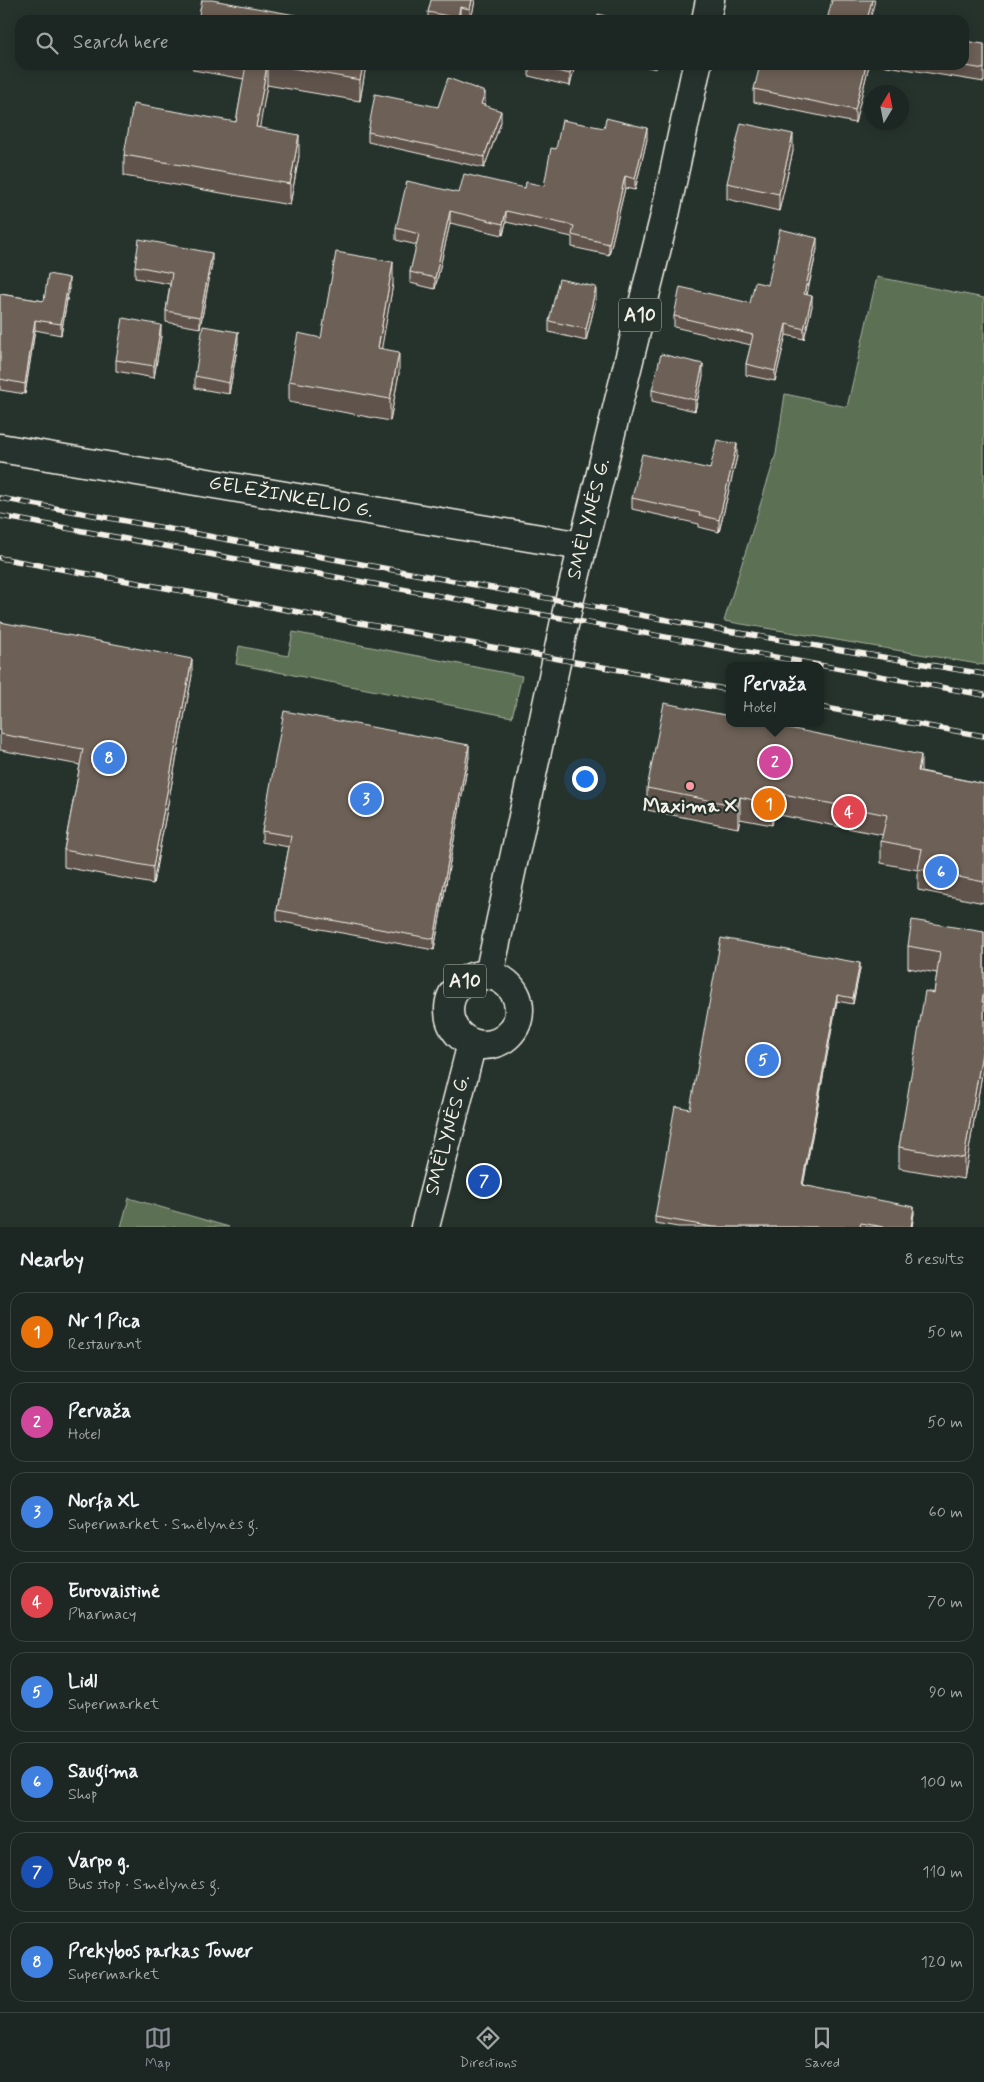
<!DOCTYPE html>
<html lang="en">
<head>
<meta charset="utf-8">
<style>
  :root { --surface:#1c2622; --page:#252e2a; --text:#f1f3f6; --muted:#a0a5a5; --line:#3a4340; --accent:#8c9099 }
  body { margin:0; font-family:Mynerve,sans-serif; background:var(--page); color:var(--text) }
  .compass { position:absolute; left:864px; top:85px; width:45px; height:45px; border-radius:50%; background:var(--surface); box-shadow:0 2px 12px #0003; rotate:10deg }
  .you { position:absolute; left:584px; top:778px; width:18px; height:18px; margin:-12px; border:4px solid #fff; border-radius:50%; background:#1a73e8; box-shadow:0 0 0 8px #1a73e833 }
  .badge { display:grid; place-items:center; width:32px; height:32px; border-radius:50%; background:var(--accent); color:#fff; font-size:16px; font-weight:700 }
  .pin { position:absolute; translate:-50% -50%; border:2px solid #fff; box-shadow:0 1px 5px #0006 }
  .popup { position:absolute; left:726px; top:662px; width:98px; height:65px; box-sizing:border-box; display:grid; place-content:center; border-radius:10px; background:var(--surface); filter:drop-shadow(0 1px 4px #0005); font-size:16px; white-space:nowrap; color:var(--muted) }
  .popup b { font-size:19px; color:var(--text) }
  .popup::after { content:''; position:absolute; left:50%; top:100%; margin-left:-10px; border:10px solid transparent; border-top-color:var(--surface) }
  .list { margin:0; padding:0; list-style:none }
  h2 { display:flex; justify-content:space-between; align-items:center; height:65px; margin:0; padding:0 20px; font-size:21px }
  h2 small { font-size:16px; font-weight:400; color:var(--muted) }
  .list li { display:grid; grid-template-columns:32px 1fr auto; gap:15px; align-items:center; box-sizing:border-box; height:80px; margin:0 10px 10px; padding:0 10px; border:1px solid var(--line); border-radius:15px }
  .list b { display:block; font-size:19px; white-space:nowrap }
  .list p { margin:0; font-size:16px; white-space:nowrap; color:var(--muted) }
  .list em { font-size:16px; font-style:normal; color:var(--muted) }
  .icon { flex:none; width:28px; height:28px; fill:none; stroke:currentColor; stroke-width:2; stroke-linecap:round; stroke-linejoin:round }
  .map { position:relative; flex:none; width:984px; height:1227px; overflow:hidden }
  .search { position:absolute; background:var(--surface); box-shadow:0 2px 12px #0003; left:15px; right:15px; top:15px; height:55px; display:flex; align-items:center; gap:12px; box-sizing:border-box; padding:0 18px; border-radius:15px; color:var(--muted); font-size:19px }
  .sheet { height:785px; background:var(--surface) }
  nav { display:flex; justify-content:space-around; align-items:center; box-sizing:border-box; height:70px; border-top:1px solid var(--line); background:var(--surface); font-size:14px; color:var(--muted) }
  nav a { display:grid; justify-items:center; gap:2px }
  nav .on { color:var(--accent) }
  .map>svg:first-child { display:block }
  .green { fill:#5b7053; stroke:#a8b09e }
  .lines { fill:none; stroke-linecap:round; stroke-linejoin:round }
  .street-casing { stroke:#f4f1e8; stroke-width:31 }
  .highway-casing { stroke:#f4f1e8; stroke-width:31 }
  .street { stroke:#26332d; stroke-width:28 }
  .highway { stroke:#26332d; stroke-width:28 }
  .rail-casing { stroke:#f4f1e8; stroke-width:5.5 }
  .rail { stroke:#26332d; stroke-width:4; stroke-dasharray:11; stroke-linecap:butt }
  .wall { fill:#5e534b; stroke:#f4f1e8 }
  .shaded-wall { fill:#4c443d; stroke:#f4f1e8 }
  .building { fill:#6d6157; stroke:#f4f1e8 }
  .poi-dot { fill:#ff9aa2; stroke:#26332d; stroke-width:2 }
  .labels { text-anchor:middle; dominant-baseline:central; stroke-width:4.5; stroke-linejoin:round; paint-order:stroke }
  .shield { fill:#26332d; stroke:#b6b8b0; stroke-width:1 }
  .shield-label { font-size:19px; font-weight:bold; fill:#f4f1e8 }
  .street-label { font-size:20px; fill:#f4f1e8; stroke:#26332d }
  .poi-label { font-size:20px; font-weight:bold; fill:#f4f1e8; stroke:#26332d }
</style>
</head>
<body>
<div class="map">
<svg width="984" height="1227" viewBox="0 0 984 1227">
  <rect width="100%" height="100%" fill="#26332d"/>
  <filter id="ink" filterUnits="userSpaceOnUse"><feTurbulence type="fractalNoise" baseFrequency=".02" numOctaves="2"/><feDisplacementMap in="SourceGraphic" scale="10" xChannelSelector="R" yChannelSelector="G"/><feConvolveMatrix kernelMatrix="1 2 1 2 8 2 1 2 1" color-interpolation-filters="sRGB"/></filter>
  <g filter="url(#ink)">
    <g class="green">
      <path d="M877 277 984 298V665L724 621 776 454 785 394 847 407Z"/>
      <path d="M293 632 522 676 512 717 236 664 239 646 288 656Z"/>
      <path d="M129 1198 229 1227H121Z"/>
    </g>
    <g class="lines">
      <defs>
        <path id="street" d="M0 448 582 546"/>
        <g id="highway">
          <path d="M706 20 710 0"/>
          <path d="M489 975 569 602 665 215 697 65"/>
          <circle cx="484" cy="1010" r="35"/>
          <path d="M425 1227 472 1043"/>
        </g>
      </defs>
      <use href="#street" class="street-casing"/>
      <use href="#highway" class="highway-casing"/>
      <use href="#street" class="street"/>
      <use href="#highway" class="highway"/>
      <defs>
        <g id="rail">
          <path d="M0 498 722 630 984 674"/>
          <path d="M0 516 984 695"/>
          <path d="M0 558 730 690"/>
          <path d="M820 707 984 736"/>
        </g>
      </defs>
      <use href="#rail" class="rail-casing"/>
      <use href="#rail" class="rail"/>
    </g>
    <g class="wall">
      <path d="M475 0 471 20H428V12Z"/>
      <path d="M984 44V82L881 65H964Z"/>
      <path d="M193 65H366L360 101 267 85 259 128 299 156 290 205 124 176V155L236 122 244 79 193 70Z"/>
      <path d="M529 65H575L570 86 529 76Z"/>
      <path d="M640 65H657L656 69Z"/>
      <path d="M869 65 855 123 754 102V89Z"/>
      <path d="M485 102 484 105 501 122 484 168 368 142V132L438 107Z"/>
      <path d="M647 139 635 190 625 188 609 255 572 247V237L506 222 503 235 450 223 435 289 410 283V272L417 245 396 240V228L459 193 544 186 556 149Z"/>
      <path d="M793 151 779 211 727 199V183Z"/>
      <path d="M817 249 807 295 812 306 804 339 786 335 775 381 746 375V364L751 345 674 327V316L750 303 768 285Z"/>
      <path d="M212 264 200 328 166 322V311L170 284 135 278V266Z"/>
      <path d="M393 284 381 349 399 373 390 421 289 402V381L321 338Z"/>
      <path d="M69 288 61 335 35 330 25 394 0 390V294L44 301Z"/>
      <path d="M596 299 586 341 549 332V321Z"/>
      <path d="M161 336 154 378 116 371V360Z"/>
      <path d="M238 343 229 394 195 388V376Z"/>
      <path d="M703 376 695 411 652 401V390Z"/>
      <path d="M737 456 719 532 699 527V524L632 509V498L710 469Z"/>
      <path d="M0 622 192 675 153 884 64 867V850L80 765 0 750Z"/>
      <path d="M469 757 434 950 277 921V910L289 847 262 842V831Z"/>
      <path d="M921 771 984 784V903L918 890V870L881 863V841L883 835 774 814 772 825 740 819 738 828 647 810V788Z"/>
      <path d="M984 932V1062L964 1179 899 1168V1147L934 993 937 973 908 968V946Z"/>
      <path d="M860 969 853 1004 837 1001 803 1185 914 1213 912 1227H678L655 1223V1217L690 1109Z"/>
    </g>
    <g class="shaded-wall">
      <path d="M472 0H475L471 20H470V9Z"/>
      <path d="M872 0H875L870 20H867Z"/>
      <path d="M460 7V20H458V18Z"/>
      <path d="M267 65V85L256 149V127Z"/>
      <path d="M363 65H366L360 101V80Z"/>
      <path d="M572 65H575L570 86V74Z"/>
      <path d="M866 65H869L855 123V110Z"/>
      <path d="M485 92V102L481 115V104Z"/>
      <path d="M501 111V122L484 168V157Z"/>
      <path d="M647 128V139L635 190V179Z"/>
      <path d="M793 134V151L779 211V194Z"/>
      <path d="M299 135V156L290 205V184Z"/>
      <path d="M625 176V188L609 255V244Z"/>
      <path d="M450 211V223L435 289V278Z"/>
      <path d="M506 211V222L503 235V224Z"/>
      <path d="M817 238V249L804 305V294Z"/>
      <path d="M212 253V264L200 328V317Z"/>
      <path d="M393 262V284L378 369V348Z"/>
      <path d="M69 278V288L61 335V324Z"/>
      <path d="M596 287V299L586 341V329Z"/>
      <path d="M812 296V306L804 339V329Z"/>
      <path d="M35 320V330L25 394V384Z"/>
      <path d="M786 324V335L775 381V371Z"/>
      <path d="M161 325V336L154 378V366Z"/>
      <path d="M238 332V343L229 394V383Z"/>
      <path d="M399 352V373L390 421V399Z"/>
      <path d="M703 364V376L695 411V400Z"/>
      <path d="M737 444V456L719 532V520Z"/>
      <path d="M192 659V675L153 884V867Z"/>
      <path d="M469 745V757L434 950V939Z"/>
      <path d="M921 755V776L918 771Z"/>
      <path d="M774 792V814L772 825V804Z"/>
      <path d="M740 797V819L738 828V806Z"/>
      <path d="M860 963V969L853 1004V998Z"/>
      <path d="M837 995V1001L802 1191V1185Z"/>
      <path d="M984 1041V1062L964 1179V1158Z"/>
      <path d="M914 1207V1213L912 1227H911Z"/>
    </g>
    <g class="building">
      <path d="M202 0H212L323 20H198Z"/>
      <path d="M431 0H472L470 9 460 7 458 18 428 12Z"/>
      <path d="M832 0H872L867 20H827Z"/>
      <path d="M598 14 620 20H597Z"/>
      <path d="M964 41 984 44V69L959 65H964Z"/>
      <path d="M246 65H267L256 127 299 135 290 184 124 155 133 104 236 122Z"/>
      <path d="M275 65H363L360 80Z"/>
      <path d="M530 65H572L570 74Z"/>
      <path d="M760 65H866L855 110 754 89Z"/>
      <path d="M448 78 485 92 481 104 501 111 484 157 368 132 375 94 438 107Z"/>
      <path d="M606 118 647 128 635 179 625 176 609 244 572 235 574 226 506 211 503 224 450 211 435 278 410 272 419 234 396 228 407 181 459 193 464 174 525 188 526 182 544 186 551 148 556 149 562 120 604 128Z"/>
      <path d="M741 123 793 134 779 194 727 183Z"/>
      <path d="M780 229 817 238 804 294 812 296 804 329 786 324 775 371 746 364 753 335 674 316 680 287 750 303 755 282 768 285Z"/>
      <path d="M139 239 212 253 200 317 166 311 172 273 135 266Z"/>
      <path d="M336 252 393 262 378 348 399 352 390 399 289 381 298 333 321 338Z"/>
      <path d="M48 274 69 278 61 324 35 320 25 384 0 379V294L44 301Z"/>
      <path d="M559 279 596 287 586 329 549 321Z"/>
      <path d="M123 318 161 325 154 366 116 360Z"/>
      <path d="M203 326 238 332 229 383 195 376Z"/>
      <path d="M661 354 703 364 695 400 652 390Z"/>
      <path d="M717 440 737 444 719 520 699 515 700 513 632 498 642 454 710 469Z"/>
      <path d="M0 622 192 659 153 867 64 850 83 749 0 734Z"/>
      <path d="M664 703 730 716V723H764L921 755 918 771 984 784V882L918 869 922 849 881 841 887 815 774 792 772 804 740 797 738 806 647 788Z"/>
      <path d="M284 711 469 745 434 939 277 910 291 836 262 831Z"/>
      <path d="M912 920 984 932V991L982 1002H984V1041L964 1158 899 1147 925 991 934 993 940 952 908 946Z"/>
      <path d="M721 938 860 963 853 998 837 995 802 1185 914 1207 911 1227H884L861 1223 860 1227H713L655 1217 675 1106 690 1109Z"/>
    </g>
  </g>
  <circle class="poi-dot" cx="690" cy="786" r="5"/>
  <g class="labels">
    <g class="shield">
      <rect x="619" y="298.5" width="42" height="33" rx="4"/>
      <rect x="444" y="964.5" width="42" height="33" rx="4"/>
    </g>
    <g class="shield-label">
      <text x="640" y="315">A10</text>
      <text x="465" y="981">A10</text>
    </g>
    <g class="street-label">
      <text transform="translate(291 497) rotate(10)">GELEŽINKELIO G.</text>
      <text transform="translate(589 519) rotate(-76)">SMĖLYNĖS G.</text>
      <text transform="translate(448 1135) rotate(-75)">SMĖLYNĖS G.</text>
    </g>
    <g class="poi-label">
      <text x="690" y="806">Maxima X</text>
    </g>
  </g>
</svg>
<svg class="compass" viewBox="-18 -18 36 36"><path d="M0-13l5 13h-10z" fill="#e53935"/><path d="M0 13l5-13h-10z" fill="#a0a5a5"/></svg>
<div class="you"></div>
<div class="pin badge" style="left:769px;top:804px;background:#e8710a">1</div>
<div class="pin badge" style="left:775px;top:762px;background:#d1479c">2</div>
<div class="popup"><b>Pervaža</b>Hotel</div>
<div class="pin badge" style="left:366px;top:799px;background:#3f7fe0">3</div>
<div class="pin badge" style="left:849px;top:812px;background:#e0444e">4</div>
<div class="pin badge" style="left:763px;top:1060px;background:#3f7fe0">5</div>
<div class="pin badge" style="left:941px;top:872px;background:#3f7fe0">6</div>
<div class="pin badge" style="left:484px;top:1181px;background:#1a4fb4">7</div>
<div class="pin badge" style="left:109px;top:758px;background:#3f7fe0">8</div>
<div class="search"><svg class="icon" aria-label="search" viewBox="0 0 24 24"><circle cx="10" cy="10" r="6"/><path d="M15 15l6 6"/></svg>Search here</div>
</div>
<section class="sheet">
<h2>Nearby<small>8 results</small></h2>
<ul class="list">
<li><span class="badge" style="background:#e8710a">1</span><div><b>Nr 1 Pica</b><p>Restaurant</p></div><em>50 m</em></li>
<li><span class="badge" style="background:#d1479c">2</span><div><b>Pervaža</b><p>Hotel</p></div><em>50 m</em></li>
<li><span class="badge" style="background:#3f7fe0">3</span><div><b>Norfa XL</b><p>Supermarket · Smėlynės g.</p></div><em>60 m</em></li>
<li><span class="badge" style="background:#e0444e">4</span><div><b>Eurovaistinė</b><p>Pharmacy</p></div><em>70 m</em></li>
<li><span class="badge" style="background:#3f7fe0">5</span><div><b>Lidl</b><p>Supermarket</p></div><em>90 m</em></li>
<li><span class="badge" style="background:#3f7fe0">6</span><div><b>Saugima</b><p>Shop</p></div><em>100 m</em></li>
<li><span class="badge" style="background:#1a4fb4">7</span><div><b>Varpo g.</b><p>Bus stop · Smėlynės g.</p></div><em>110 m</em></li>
<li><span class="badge" style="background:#3f7fe0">8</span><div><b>Prekybos parkas Tower</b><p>Supermarket</p></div><em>120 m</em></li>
</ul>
</section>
<nav>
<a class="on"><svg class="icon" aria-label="map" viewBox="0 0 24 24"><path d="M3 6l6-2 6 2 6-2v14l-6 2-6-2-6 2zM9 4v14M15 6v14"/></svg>Map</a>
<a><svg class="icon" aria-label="directions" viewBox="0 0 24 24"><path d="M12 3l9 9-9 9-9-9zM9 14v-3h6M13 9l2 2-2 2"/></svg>Directions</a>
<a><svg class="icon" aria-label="saved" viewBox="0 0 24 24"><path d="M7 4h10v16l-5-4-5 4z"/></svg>Saved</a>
</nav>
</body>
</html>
